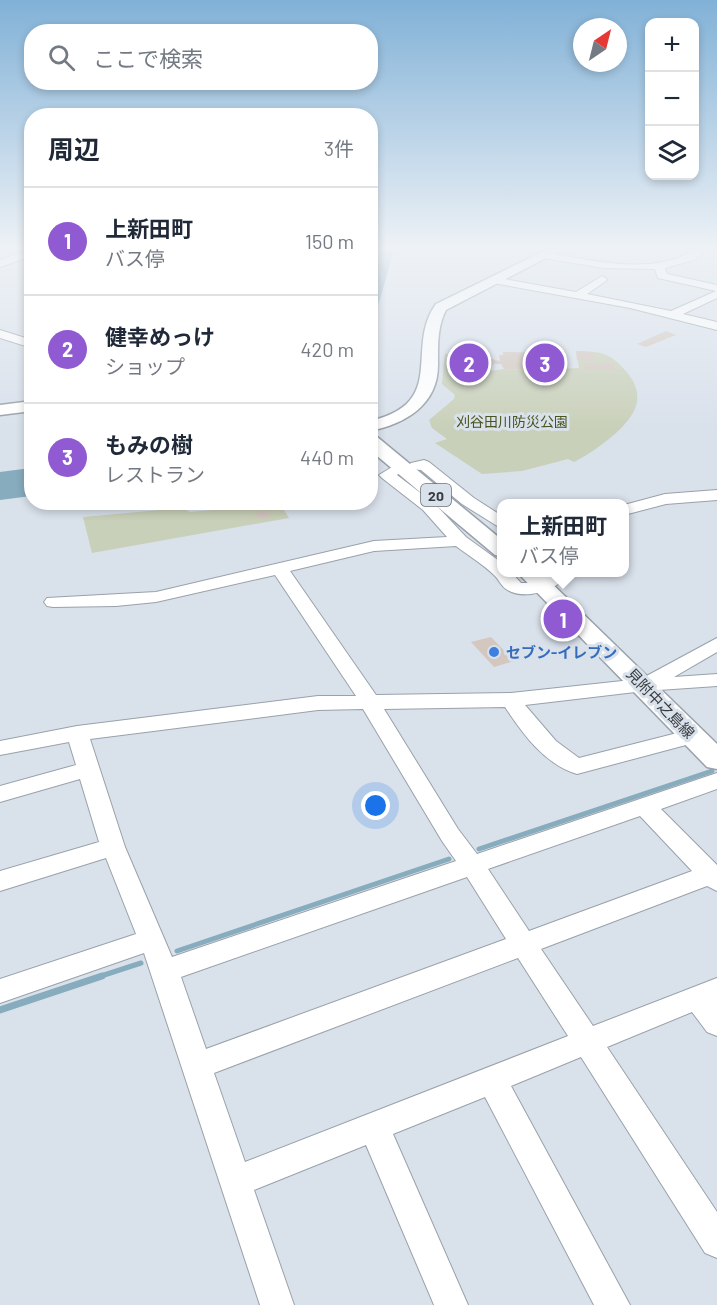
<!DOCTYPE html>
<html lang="ja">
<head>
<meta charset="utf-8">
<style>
  :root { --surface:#fff; --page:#f2f2f3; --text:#1f2937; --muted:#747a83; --line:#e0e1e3; --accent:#905ad2 }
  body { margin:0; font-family:Barlow,"Noto Sans JP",sans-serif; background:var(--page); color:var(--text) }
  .controls { position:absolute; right:18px; top:18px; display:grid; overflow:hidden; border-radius:12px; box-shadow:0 3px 9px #0003 }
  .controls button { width:54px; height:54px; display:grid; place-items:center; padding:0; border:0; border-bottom:2px solid var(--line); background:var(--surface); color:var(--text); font:30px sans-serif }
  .compass { position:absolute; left:573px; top:18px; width:54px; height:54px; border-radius:50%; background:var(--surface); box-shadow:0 3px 9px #0003; rotate:35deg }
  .you { position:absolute; left:376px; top:806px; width:21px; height:21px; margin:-15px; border:4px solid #fff; border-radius:50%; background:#1a73e8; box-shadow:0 0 0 9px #1a73e833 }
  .badge { display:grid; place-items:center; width:39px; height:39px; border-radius:50%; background:var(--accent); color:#fff; font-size:20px; font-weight:700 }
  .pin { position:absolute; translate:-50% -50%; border:3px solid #fff; box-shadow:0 2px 6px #0006 }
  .popup { position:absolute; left:497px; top:499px; width:132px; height:78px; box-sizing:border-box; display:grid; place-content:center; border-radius:12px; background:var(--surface); filter:drop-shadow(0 2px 4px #0005); font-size:20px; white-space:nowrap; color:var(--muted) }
  .popup b { font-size:22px; color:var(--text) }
  .popup::after { content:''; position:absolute; left:50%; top:100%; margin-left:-12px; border:12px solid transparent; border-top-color:var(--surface) }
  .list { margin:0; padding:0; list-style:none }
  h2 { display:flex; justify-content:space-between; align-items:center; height:78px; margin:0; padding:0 24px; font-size:26px }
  h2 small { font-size:20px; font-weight:400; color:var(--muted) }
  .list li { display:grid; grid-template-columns:39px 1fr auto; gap:18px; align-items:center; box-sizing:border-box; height:108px; padding:0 24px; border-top:2px solid var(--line) }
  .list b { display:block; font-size:22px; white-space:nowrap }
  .list p { margin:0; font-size:20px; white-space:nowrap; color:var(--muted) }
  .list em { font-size:20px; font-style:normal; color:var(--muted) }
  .icon { flex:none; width:33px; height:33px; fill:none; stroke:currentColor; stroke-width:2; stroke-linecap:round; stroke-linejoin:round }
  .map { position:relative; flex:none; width:717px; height:1305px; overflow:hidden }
  .search { position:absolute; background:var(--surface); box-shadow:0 3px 9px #0003; left:24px; top:24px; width:354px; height:66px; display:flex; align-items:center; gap:15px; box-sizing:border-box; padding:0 21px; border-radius:24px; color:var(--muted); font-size:22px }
  .panel { position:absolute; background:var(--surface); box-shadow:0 3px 9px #0003; left:24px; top:108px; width:354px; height:402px; border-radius:24px }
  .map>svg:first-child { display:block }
  .green { fill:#c9d0b9 }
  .water { fill:#86acbe }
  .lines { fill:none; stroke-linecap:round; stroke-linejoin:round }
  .stream-far1 { stroke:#86acbe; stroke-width:5 }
  .stream { stroke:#86acbe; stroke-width:7 }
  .building { fill:#d3c7c0 }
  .minor-casing { stroke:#99a1aa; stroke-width:2 }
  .major-casing { stroke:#99a1aa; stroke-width:3 }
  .minor { fill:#fff; fill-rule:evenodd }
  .major { fill:#fff; fill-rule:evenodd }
  .shop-dot { fill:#3f7fe0; stroke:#d9e1eb; stroke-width:2 }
  .labels { text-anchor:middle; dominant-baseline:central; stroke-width:6; stroke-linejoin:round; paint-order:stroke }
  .far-park-label { font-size:14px; fill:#49541e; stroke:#d9e1eb }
  .shield { fill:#d9e1eb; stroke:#686d73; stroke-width:1.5 }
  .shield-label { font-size:14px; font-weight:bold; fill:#383b3f }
  .shop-label { font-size:15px; font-weight:bold; fill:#366cbe; stroke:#d9e1eb; text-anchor:start }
  .street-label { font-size:15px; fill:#383b3f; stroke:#d9e1eb }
</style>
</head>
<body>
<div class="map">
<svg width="717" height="1305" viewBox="0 0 717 1305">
  <rect width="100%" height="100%" fill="#d9e1eb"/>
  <g class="green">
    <path d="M576 351C600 352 608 351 625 370 650 398 633 419 609 439 597 448 588 455 574 462L568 459 522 471 482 474 435 443 447 439 432 428 429 420 454 399 455 395 442 384 445 353 452 356 449 359 455 360 457 366 470 370 471 373 504 369 557 371V369L579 368Z"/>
    <path d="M272 502 275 510H284L289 518 92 553 83 517 182 508 190 512 213 510V507Z"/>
  </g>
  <g class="water">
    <path d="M371 247H395L371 330 370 247Z"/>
    <path d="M31 468V496L0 500V472Z"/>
  </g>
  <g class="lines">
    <g class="stream-far1">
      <path d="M479 849 712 771"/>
      <path d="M177 951 449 859"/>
      <path d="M98 977 141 963"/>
    </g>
    <path class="stream" d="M0 1010 102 976"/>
  </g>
  <g class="building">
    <path d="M666 331 676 335 646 347 637 344Z"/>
    <path d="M576 351 593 352 595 361 577 360Z"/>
    <path d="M503 352 555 353 558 371 504 369 501 364H494L486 369 470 370 459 367 455 360H449L454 355 467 353 500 361 499 355H503Z"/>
    <path d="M584 363 613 364 614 370 585 369Z"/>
    <path d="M259 511H267L271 516 266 519 258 518 255 515Z"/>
    <path d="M491 637 514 661 494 667 471 642Z"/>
  </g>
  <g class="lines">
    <defs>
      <g id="minor">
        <path d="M698 247H709L694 260 665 268 667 274 717 285V298L683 314 717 322V330L630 308 493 283 488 280 493 277 576 292 602 276 607 279 606 281 587 294 671 311 716 291 658 278 655 269 604 268 543 258 538 255 543 252C590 260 657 278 698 247Z"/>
        <path d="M32 249V256L0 267V260Z"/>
        <path d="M0 330 32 340V348L0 338Z"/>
        <path d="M424 460 429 462 474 498 502 516V529L462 504 421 470 411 469 408 466 411 463Z"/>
        <path d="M392 467 400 472 397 475 435 504 466 537 502 563V572H511L521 583H531L548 574 547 572H565L567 576C556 591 522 601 506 589 501 586 499 579 494 575 483 564 469 556 456 546L374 551 290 571 376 695 511 693 641 679 717 638V652L674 677 717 674V686L644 691 525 705 556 741 579 758 693 729 701 731 704 736 701 741 577 774C544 764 523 734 505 707L384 709 458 829 477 854 717 773V789L661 809 717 865V891L707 886 541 949 593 1026 717 978V1036L707 1032 692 1012 607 1047 717 1212V1258L705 1253 581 1057 511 1086 630 1305H594L485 1097 393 1134 468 1305H434L366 1145 254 1190 294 1305H260L144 953 0 1003V979L136 934 106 858 0 891V871L99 842 80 779 0 802V786L76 765 69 742 0 755V741L77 726 318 696H356L275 575 156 602 116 606 53 607 47 606 44 602 47 598 156 592 374 541 447 537 423 510 382 478 379 475ZM363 709 442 841 456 861 172 957 125 847 90 739 318 710ZM640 816 692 871 529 931 488 869ZM467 877 506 939 206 1049 181 977ZM518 958 568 1036 245 1162 214 1073Z"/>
        <path d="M717 490V500L666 504 624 515V505L665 494Z"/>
      </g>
      <g id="major">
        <path d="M552 247H567L446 310C437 327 438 347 438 365 438 405 405 424 370 431V421C449 403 404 348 436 304Z"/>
        <path d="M32 401V411L0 415V405Z"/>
        <path d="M370 435 376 436 502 540V557L495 555 370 450Z"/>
        <path d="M517 572H540L717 744V769L707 767Z"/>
      </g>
    </defs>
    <use href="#minor" class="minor-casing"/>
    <use href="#major" class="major-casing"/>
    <use href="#minor" class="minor"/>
    <use href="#major" class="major"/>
  </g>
  <linearGradient id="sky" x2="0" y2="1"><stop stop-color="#81b1d7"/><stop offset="0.58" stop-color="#eef2f6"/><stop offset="1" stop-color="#eef2f6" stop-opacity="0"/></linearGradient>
  <rect width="717" height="429" fill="url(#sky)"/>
  <circle class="shop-dot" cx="494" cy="652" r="6"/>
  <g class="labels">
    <g class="far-park-label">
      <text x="512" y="421">刈谷田川防災公園</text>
    </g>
    <rect class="shield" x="421" y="484" width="30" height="22" rx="4.5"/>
    <g class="shield-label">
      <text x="436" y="495">20</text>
    </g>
    <g class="shop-label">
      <text x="506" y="652">セブン-イレブン</text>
    </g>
    <g class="street-label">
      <text transform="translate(661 703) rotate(46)">見附中之島線</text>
    </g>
  </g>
</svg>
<div class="controls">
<button>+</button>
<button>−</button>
<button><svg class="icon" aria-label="layers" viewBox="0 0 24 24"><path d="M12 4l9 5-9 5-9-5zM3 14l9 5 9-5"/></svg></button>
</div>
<svg class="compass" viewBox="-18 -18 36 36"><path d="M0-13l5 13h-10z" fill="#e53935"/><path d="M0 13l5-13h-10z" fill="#747a83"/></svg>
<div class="you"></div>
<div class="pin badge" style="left:563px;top:619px">1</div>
<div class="popup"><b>上新田町</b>バス停</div>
<div class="pin badge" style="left:469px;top:363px">2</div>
<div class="pin badge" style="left:545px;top:363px">3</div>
<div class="search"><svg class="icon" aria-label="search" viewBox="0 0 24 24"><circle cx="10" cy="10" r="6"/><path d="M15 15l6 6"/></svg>ここで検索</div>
<section class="panel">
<h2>周辺<small>3件</small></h2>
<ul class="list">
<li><span class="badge">1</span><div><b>上新田町</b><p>バス停</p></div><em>150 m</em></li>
<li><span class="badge">2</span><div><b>健幸めっけ</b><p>ショップ</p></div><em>420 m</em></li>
<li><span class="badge">3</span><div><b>もみの樹</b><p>レストラン</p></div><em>440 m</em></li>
</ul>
</section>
</div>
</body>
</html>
